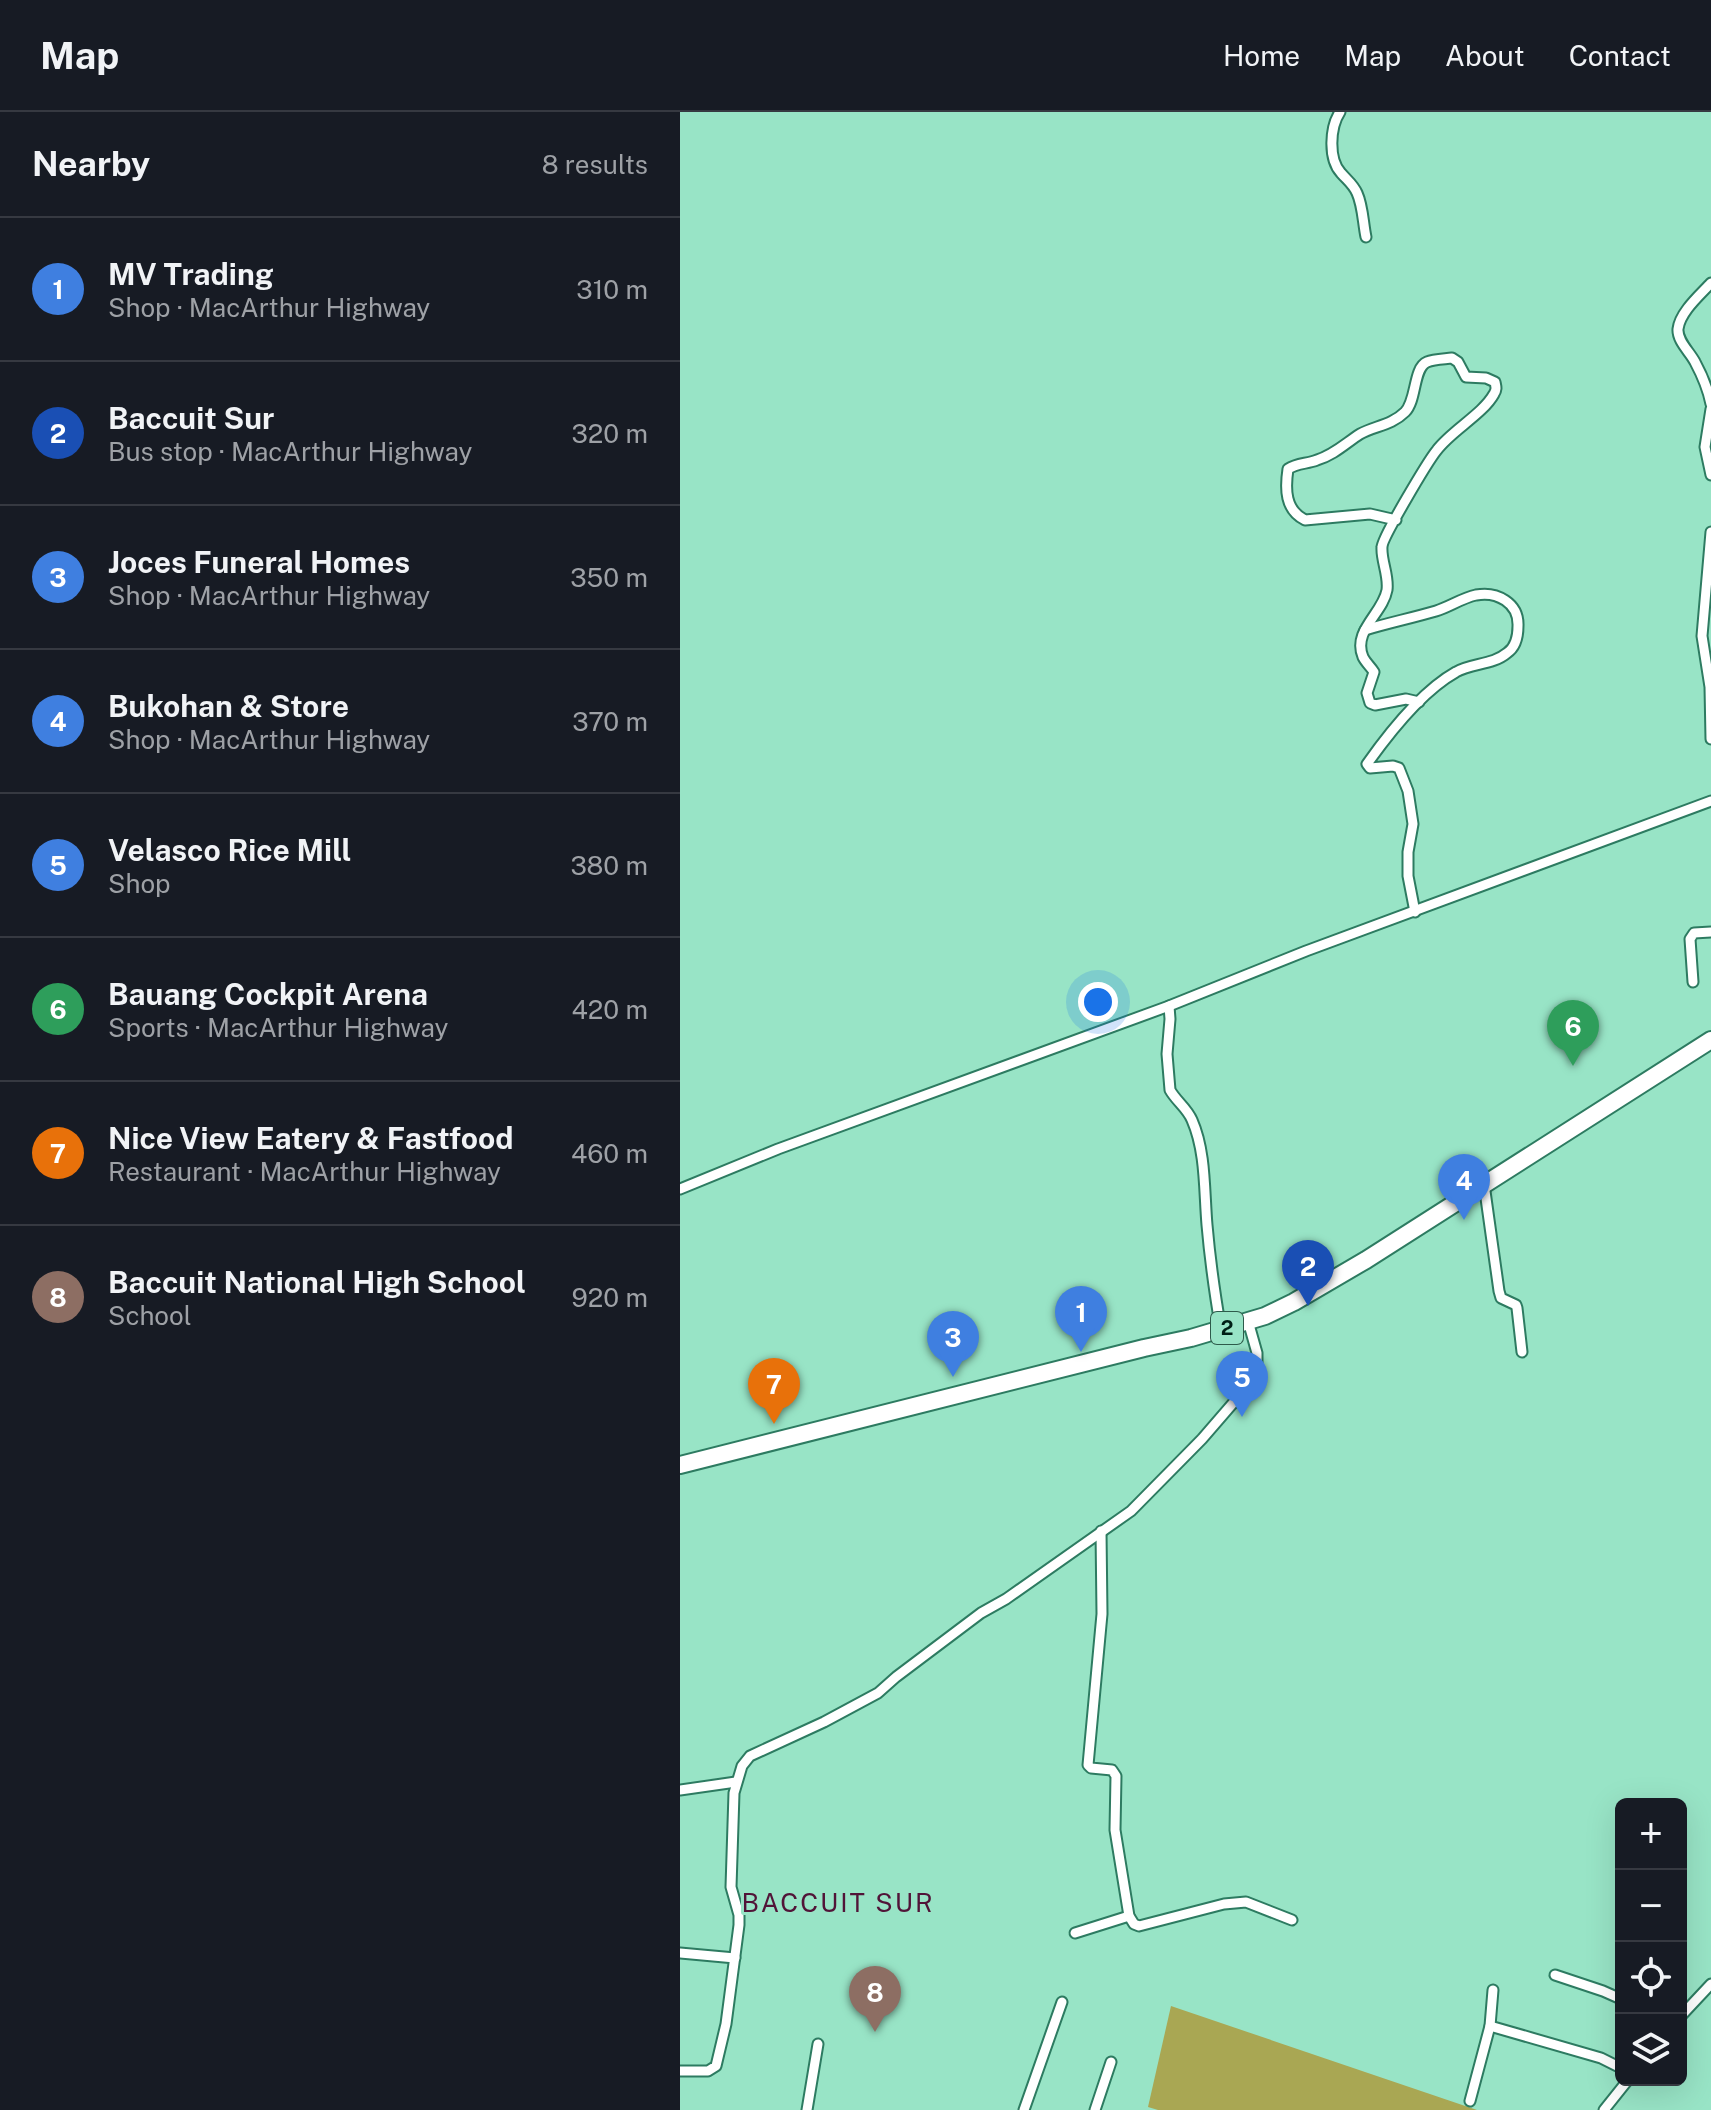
<!DOCTYPE html>
<html lang="en">
<head>
<meta charset="utf-8">
<style>
  :root { --surface:#171b24; --page:#20242c; --text:#f1f3f6; --muted:#9ea1a6; --line:#363941; --accent:#1a73e8 }
  body { margin:0; font-family:"Public Sans",sans-serif; background:var(--page); color:var(--text) }
  .controls { position:absolute; right:24px; bottom:24px; display:grid; overflow:hidden; border-radius:12px; box-shadow:0 8px 32px #0002 }
  .controls button { width:72px; height:72px; display:grid; place-items:center; padding:0; border:0; border-bottom:2px solid var(--line); background:var(--surface); color:var(--text); font:40px sans-serif }
  .you { position:absolute; left:418px; top:890px; width:28px; height:28px; margin:-20px; border:6px solid #fff; border-radius:50%; background:#1a73e8; box-shadow:0 0 0 12px #1a73e833 }
  .badge { display:grid; place-items:center; width:52px; height:52px; border-radius:50%; background:var(--accent); color:#fff; font-size:26px; font-weight:700 }
  .pin { position:absolute; translate:-50% -66px; filter:drop-shadow(0 2px 4px #0008) }
  .pin::after { content:''; position:absolute; top:42px; width:28px; height:24px; background:inherit; clip-path:polygon(0 0,100% 0,50% 100%) }
  .list { margin:0; padding:0; list-style:none }
  h2 { display:flex; justify-content:space-between; align-items:center; height:104px; margin:0; padding:0 32px; font-size:34px }
  h2 small { font-size:26px; font-weight:400; color:var(--muted) }
  .list li { display:grid; grid-template-columns:52px 1fr auto; gap:24px; align-items:center; box-sizing:border-box; height:144px; padding:0 32px; border-top:2px solid var(--line) }
  .list b { display:block; font-size:30px; white-space:nowrap }
  .list p { margin:0; font-size:26px; white-space:nowrap; color:var(--muted) }
  .list em { font-size:26px; font-style:normal; color:var(--muted) }
  .icon { flex:none; width:44px; height:44px; fill:none; stroke:currentColor; stroke-width:2; stroke-linecap:round; stroke-linejoin:round }
  .map { position:relative; flex:none; width:1031px; height:1998px; overflow:hidden }
  header { display:flex; align-items:center; gap:48px; box-sizing:border-box; height:112px; padding:0 40px; background:var(--surface); border-bottom:2px solid var(--line) }
  header strong { font-size:38px }
  nav { display:flex; gap:44px; margin-inline-start:auto; font-size:28px }
  main { display:flex }
  aside { flex:1; background:var(--surface) }
  .map>svg:first-child { display:block }
  .green { fill:#a9a753 }
  .lines { fill:none; stroke-linecap:round; stroke-linejoin:round }
  .street-casing { stroke:#2d7b61; stroke-width:13 }
  .highway-casing { stroke:#2d7b61; stroke-width:20 }
  .street { stroke:#fff; stroke-width:9 }
  .highway { stroke:#fff; stroke-width:16 }
  .labels { text-anchor:middle; dominant-baseline:central; stroke-width:6; stroke-linejoin:round; paint-order:stroke }
  .shield { fill:#98e4c6; stroke:#2e5b4b; stroke-width:2 }
  .shield-label { font-size:20px; font-weight:bold; fill:#002016 }
  .quarter-label { font-size:26px; letter-spacing:2px; fill:#511438; stroke:#98e4c6 }
</style>
</head>
<body>
<header>
<strong>Map</strong>
<nav><a>Home</a><a>Map</a><a>About</a><a>Contact</a></nav>
</header>
<main>
<aside>
<h2>Nearby<small>8 results</small></h2>
<ul class="list">
<li><span class="badge" style="background:#3f7fe0">1</span><div><b>MV Trading</b><p>Shop · MacArthur Highway</p></div><em>310 m</em></li>
<li><span class="badge" style="background:#1a4fb4">2</span><div><b>Baccuit Sur</b><p>Bus stop · MacArthur Highway</p></div><em>320 m</em></li>
<li><span class="badge" style="background:#3f7fe0">3</span><div><b>Joces Funeral Homes</b><p>Shop · MacArthur Highway</p></div><em>350 m</em></li>
<li><span class="badge" style="background:#3f7fe0">4</span><div><b>Bukohan &amp; Store</b><p>Shop · MacArthur Highway</p></div><em>370 m</em></li>
<li><span class="badge" style="background:#3f7fe0">5</span><div><b>Velasco Rice Mill</b><p>Shop</p></div><em>380 m</em></li>
<li><span class="badge" style="background:#2e9e5b">6</span><div><b>Bauang Cockpit Arena</b><p>Sports · MacArthur Highway</p></div><em>420 m</em></li>
<li><span class="badge" style="background:#e8710a">7</span><div><b>Nice View Eatery &amp; Fastfood</b><p>Restaurant · MacArthur Highway</p></div><em>460 m</em></li>
<li><span class="badge" style="background:#8d6e63">8</span><div><b>Baccuit National High School</b><p>School</p></div><em>920 m</em></li>
</ul>
</aside>
<div class="map">
<svg width="1031" height="1998" viewBox="0 0 1031 1998">
  <rect width="100%" height="100%" fill="#98e4c6"/>
  <path class="green" d="M491 1894 797 1998H478L468 1995Z"/>
  <g class="lines">
    <defs>
      <g id="street">
        <path d="M660 0C650 15 648 47 661 61 667 68 673 72 677 81 683 94 683 111 686 125"/>
        <path d="M1031 171C1020 183 1000 200 998 217 997 229 1010 240 1015 250 1022 263 1028 277 1031 292"/>
        <path d="M1031 297 1025 335 1031 363"/>
        <path d="M716 408 690 402 625 408C605 398 605 377 608 357 617 351 627 352 637 348 654 343 666 331 680 322 695 314 712 313 725 300 737 288 733 256 747 250 754 247 765 247 772 246L778 250 786 265 806 266 815 270C816 275 817 277 814 282 803 302 771 319 757 338 748 349 702 426 702 435 701 449 709 463 707 478 703 501 672 519 683 545 686 551 691 555 694 560L687 581 690 591 695 593 726 587 739 590"/>
        <path d="M1031 420 1022 524 1030 575 1031 627"/>
        <path d="M685 518C708 511 732 506 756 499 769 495 782 486 796 483 817 479 839 491 838 514 838 524 836 535 827 541 813 553 791 551 776 560 742 579 709 621 687 652L690 656 713 654 719 656 728 679 733 712 728 740V764L735 800"/>
        <path d="M1013 870 1010 827 1014 821 1031 820"/>
        <path d="M489 894 490 907 487 942 490 978C496 989 507 996 512 1008 526 1040 524 1078 527 1113 530 1148 535 1183 541 1218"/>
        <path d="M804 1072 819 1179 821 1186 836 1193 837 1196 842 1240"/>
        <path d="M0 1077 98 1037 489 894 626 839 1031 689"/>
        <path d="M421 1419 422 1502 408 1653 411 1656 432 1658 436 1664 435 1718 449 1804 454 1812 459 1814 544 1792 566 1790 612 1808"/>
        <path d="M0 1678 56 1670"/>
        <path d="M395 1821 449 1804"/>
        <path d="M0 1841 55 1846"/>
        <path d="M875 1863 923 1879 941 1887"/>
        <path d="M1001 1904 1031 1872"/>
        <path d="M810 1914 921 1946 941 1956"/>
        <path d="M0 1959H28L36 1954 46 1912 59 1813V1803L51 1775 54 1681 62 1654 70 1644 144 1610 198 1581 216 1565 301 1501 326 1487 451 1399 522 1327 573 1268 577 1256V1241L568 1209"/>
        <path d="M790 1989 810 1914 813 1878"/>
        <path d="M127 1998 138 1932"/>
        <path d="M344 1998 382 1890"/>
        <path d="M415 1998 431 1950"/>
        <path d="M924 1998 948 1968"/>
      </g>
      <path id="highway" d="M0 1353 464 1236 511 1226 585 1204 614 1190 686 1148 1031 928"/>
    </defs>
    <use href="#street" class="street-casing"/>
    <use href="#highway" class="highway-casing"/>
    <use href="#street" class="street"/>
    <use href="#highway" class="highway"/>
  </g>
  <g class="labels">
    <rect class="shield" x="531" y="1200" width="32" height="32" rx="6"/>
    <g class="shield-label">
      <text x="547" y="1216">2</text>
    </g>
    <g class="quarter-label">
      <text x="158" y="1790">BACCUIT SUR</text>
    </g>
  </g>
</svg>
<div class="controls">
<button>+</button>
<button>−</button>
<button><svg class="icon" aria-label="locate" viewBox="0 0 24 24"><circle cx="12" cy="12" r="6"/><path d="M12 2v4M12 18v4M2 12h4M18 12h4"/></svg></button>
<button><svg class="icon" aria-label="layers" viewBox="0 0 24 24"><path d="M12 4l9 5-9 5-9-5zM3 14l9 5 9-5"/></svg></button>
</div>
<div class="you"></div>
<div class="pin badge" style="left:401px;top:1240px;background:#3f7fe0">1</div>
<div class="pin badge" style="left:628px;top:1194px;background:#1a4fb4">2</div>
<div class="pin badge" style="left:273px;top:1265px;background:#3f7fe0">3</div>
<div class="pin badge" style="left:784px;top:1108px;background:#3f7fe0">4</div>
<div class="pin badge" style="left:562px;top:1305px;background:#3f7fe0">5</div>
<div class="pin badge" style="left:893px;top:954px;background:#2e9e5b">6</div>
<div class="pin badge" style="left:94px;top:1312px;background:#e8710a">7</div>
<div class="pin badge" style="left:195px;top:1920px;background:#8d6e63">8</div>
</div>
</main>
</body>
</html>
